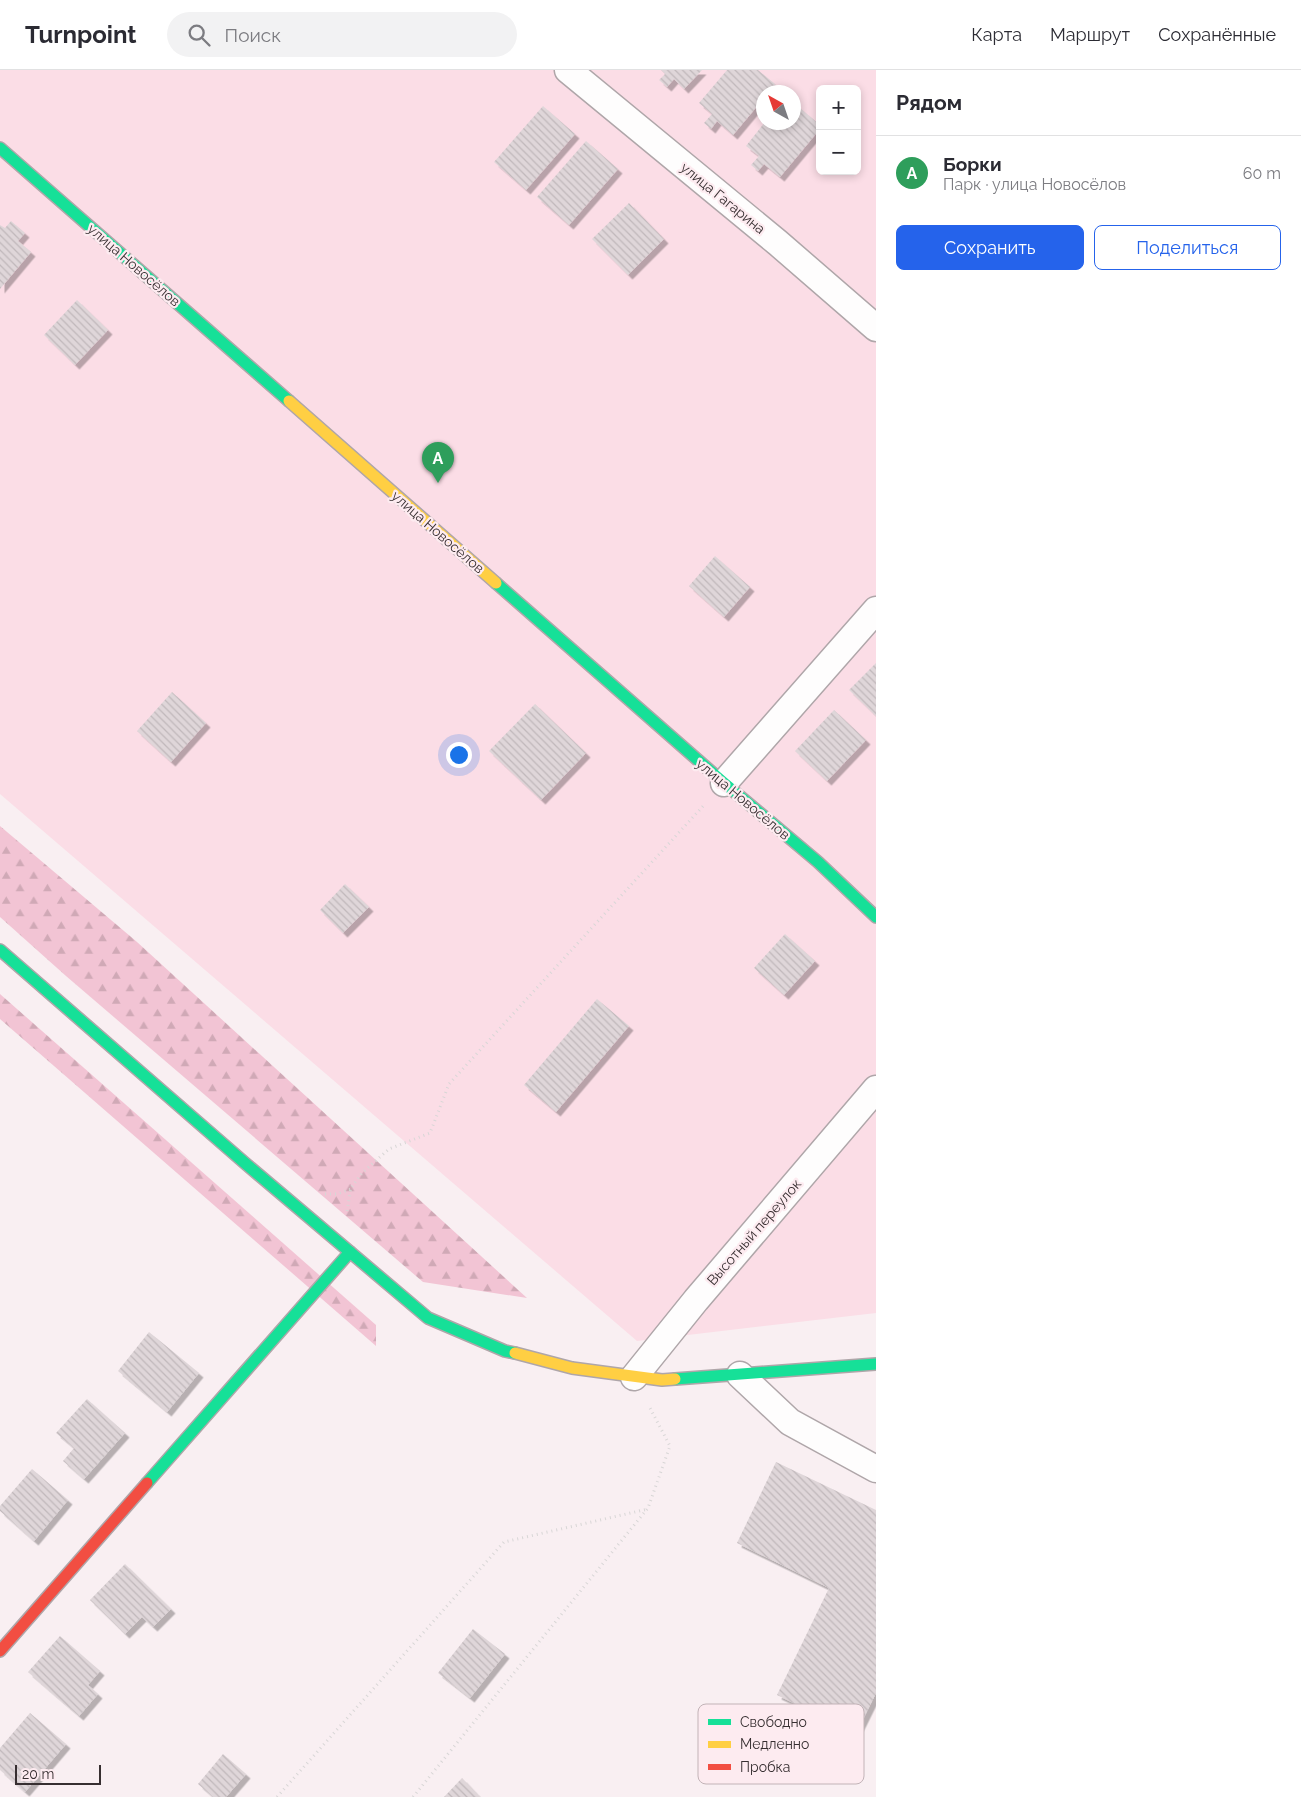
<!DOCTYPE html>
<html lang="ru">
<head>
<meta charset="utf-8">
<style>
  :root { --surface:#fff; --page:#f2f2f3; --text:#2b2b33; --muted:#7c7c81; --line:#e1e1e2; --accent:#2563eb }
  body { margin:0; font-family:Raleway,sans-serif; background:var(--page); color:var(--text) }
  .controls { position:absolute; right:15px; top:15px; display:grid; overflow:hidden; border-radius:8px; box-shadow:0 2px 8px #0003 }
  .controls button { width:45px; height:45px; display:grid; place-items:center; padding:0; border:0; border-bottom:1px solid var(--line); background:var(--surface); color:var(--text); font:25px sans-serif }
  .compass { position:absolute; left:756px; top:15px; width:45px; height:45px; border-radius:50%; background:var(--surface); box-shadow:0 2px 8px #0003; rotate:320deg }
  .scale { position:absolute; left:15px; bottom:12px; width:86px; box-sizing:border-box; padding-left:5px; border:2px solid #372f31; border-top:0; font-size:14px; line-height:18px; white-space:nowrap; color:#372f31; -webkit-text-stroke:4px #fdebf0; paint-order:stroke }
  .you { position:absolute; left:458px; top:684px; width:18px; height:18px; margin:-12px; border:4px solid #fff; border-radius:50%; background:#1a73e8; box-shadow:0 0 0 8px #1a73e833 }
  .badge { display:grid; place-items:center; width:32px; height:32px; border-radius:50%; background:var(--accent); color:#fff; font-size:16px; font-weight:700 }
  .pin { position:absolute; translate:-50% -41px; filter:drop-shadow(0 1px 2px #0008) }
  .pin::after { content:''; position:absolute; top:26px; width:18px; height:15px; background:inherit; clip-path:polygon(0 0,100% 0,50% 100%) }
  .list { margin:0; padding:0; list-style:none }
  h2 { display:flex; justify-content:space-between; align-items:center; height:65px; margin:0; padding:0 20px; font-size:21px }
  h2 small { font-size:16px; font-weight:400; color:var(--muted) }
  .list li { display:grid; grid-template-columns:32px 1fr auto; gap:15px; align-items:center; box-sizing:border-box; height:75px; padding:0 20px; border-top:1px solid var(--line) }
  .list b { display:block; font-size:19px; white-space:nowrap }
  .list p { margin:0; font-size:16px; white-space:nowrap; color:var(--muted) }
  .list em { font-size:16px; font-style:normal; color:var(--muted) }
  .actions { display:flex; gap:10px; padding:15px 20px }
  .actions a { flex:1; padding:11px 0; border:1px solid var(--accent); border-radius:8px; text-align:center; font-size:18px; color:var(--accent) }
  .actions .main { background:var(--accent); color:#fff }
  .icon { flex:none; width:28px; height:28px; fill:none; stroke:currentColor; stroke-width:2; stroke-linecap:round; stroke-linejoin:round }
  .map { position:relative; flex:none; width:876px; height:1727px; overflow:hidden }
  header { display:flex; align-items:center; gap:30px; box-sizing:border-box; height:70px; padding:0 25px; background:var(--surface); border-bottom:1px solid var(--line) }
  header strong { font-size:24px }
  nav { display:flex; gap:28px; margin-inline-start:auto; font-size:18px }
  .search { width:350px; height:45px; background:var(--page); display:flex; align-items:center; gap:12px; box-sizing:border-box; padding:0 18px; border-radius:28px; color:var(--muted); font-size:19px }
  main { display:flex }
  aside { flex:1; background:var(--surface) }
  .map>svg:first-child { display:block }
  .forest { fill:url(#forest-firs) }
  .garden { fill:#fbdde6; fill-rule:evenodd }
  .building { fill:url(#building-back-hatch); filter:url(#shadow) }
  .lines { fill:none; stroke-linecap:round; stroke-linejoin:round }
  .street-casing { stroke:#afa6a9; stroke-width:29 }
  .fast-casing { stroke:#afa6a9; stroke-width:14 }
  .slow-casing { stroke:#afa6a9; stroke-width:14 }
  .jam-casing { stroke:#afa6a9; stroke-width:14 }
  .path { stroke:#d8d6d6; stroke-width:3; stroke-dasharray:1 4; stroke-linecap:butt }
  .street { stroke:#fefdfd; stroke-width:26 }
  .fast { stroke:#16e098; stroke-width:11 }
  .slow { stroke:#ffcf43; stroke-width:11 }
  .jam { stroke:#f24e42; stroke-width:11 }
  .labels { text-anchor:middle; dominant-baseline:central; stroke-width:4.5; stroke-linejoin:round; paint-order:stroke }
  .street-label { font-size:14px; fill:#372f31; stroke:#fdebf0 }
  .key { fill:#fdebf0; stroke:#c2b3b7; stroke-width:1 }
  .key-label { font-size:14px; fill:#372f31 }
</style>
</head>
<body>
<header>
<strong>Turnpoint</strong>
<div class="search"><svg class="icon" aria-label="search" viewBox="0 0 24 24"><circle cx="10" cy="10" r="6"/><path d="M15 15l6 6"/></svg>Поиск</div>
<nav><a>Карта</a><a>Маршрут</a><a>Сохранённые</a></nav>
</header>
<main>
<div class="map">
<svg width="876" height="1727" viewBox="0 0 876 1727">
  <defs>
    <pattern id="forest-firs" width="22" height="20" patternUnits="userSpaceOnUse" patternTransform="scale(1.25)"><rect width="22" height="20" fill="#f2c4d4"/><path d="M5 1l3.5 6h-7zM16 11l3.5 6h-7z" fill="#d0a9b6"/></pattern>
    <pattern id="building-back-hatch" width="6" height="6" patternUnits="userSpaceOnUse" patternTransform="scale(1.25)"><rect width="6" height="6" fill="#dfd6d9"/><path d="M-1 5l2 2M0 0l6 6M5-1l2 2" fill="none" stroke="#c0b8bb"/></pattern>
    <filter id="shadow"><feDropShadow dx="4.5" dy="4.5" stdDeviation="0" flood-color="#0004"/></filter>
  </defs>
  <rect width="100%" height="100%" fill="#f9eff2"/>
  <g class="forest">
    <path d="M0 756 137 872 527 1228 423 1212 66 906 0 847Z"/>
    <path d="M0 924 376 1255V1276L0 949Z"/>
  </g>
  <path class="garden" d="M0 0H876V1243L637 1271 0 724ZM820 19H857V101H820ZM764 22H794V52H764Z"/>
  <g class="building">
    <path d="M661 0H702L684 19 674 9 667 17 659 10 665 4Z"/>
    <path d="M727 0H758L775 14 768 22H764V28L733 65 717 51 711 59 704 53 712 44 699 33Z"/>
    <path d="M794 33 820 55V59L780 107 764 94 758 101 751 95 759 86 746 76 765 52H794Z"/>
    <path d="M543 36 575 64 526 120 494 92Z"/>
    <path d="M586 71 618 99 569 155 537 127Z"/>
    <path d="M629 133 664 169 628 205 592 169Z"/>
    <path d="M11 151 25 163 18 171 31 182 0 219V155L5 158Z"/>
    <path d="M77 230 108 260 75 295 44 265Z"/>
    <path d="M715 486 750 517 724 547 689 516Z"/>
    <path d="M876 593V646L849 620Z"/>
    <path d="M172 622 206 653 171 692 137 661Z"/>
    <path d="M535 634 586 683 541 730 489 681Z"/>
    <path d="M834 640 866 670 827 711 795 681Z"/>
    <path d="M345 814 369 837 343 863 320 840Z"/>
    <path d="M785 864 815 891 784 925 754 898Z"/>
    <path d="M597 929 629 956 556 1042 524 1015Z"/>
    <path d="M149 1262 199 1303 167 1342 118 1301Z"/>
    <path d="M87 1329 125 1363 84 1409 63 1391 74 1378 56 1363Z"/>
    <path d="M776 1392 876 1440V1623L845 1686 816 1672 827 1649 777 1625 829 1518 737 1473Z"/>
    <path d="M32 1399 68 1430 34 1471 0 1441V1436Z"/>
    <path d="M125 1494 171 1539 153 1557 142 1547 125 1564 90 1530Z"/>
    <path d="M473 1559 505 1584 470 1628 438 1603Z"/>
    <path d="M60 1566 100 1601 88 1615 98 1624 79 1646 28 1602Z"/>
    <path d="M30 1643 66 1674 25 1722 0 1700V1678Z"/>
    <path d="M223 1684 246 1704 226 1727H213L198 1714Z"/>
    <path d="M462 1708 480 1727H444Z"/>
  </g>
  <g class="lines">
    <defs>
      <g id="street">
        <path d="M568 0 778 173 876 258"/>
        <path d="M724 713 876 540"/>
        <path d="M740 1305 790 1352 876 1399"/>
        <path d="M634 1307 696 1230 876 1019"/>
      </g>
      <g id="fast">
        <path d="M0 78 289 331"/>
        <path d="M496 513 724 713 818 792 876 847"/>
        <path d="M0 880 246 1094 428 1248 505 1281 515 1283"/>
        <path d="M675 1309 876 1294"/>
        <path d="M147 1413 350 1182"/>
      </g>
      <g id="slow">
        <path d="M289 331 496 513"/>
        <path d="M515 1283 572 1298 662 1310 675 1309"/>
      </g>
      <path id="jam" d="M0 1581 147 1413"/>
    </defs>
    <use href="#street" class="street-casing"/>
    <use href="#fast" class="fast-casing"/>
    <use href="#slow" class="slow-casing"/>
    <use href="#jam" class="jam-casing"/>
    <g class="path">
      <path d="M325 1124H337L351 1119"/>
      <path d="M347 1141 351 1118 362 1103 389 1079 430 1063 449 1014 705 734"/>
      <path d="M277 1727 504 1472 648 1439"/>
      <path d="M413 1727 648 1438 670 1376 650 1338"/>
    </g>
    <use href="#street" class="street"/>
    <use href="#fast" class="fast"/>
    <use href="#slow" class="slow"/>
    <use href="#jam" class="jam"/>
  </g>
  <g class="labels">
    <g class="street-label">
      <text transform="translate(723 128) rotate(39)">улица Гагарина</text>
      <text transform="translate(134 195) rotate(41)">улица Новосёлов</text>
      <text transform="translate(438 462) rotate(41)">улица Новосёлов</text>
      <text transform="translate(743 729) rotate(40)">улица Новосёлов</text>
      <text transform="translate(754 1162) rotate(-49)">Высотный переулок</text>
    </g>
  </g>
  <rect x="698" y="1634" width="166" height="80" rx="8" class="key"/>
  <rect x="708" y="1649" width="23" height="6" fill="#16e098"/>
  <rect x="708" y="1671" width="23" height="7" fill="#ffcf43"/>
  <rect x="708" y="1694" width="23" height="6" fill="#f24e42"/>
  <g class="key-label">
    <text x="740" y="1657">Свободно</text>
    <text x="740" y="1679">Медленно</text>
    <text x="740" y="1702">Пробка</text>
  </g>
</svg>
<div class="controls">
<button>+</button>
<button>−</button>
</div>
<svg class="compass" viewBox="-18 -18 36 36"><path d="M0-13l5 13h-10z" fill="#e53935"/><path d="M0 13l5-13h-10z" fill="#7c7c81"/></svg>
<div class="scale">20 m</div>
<div class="you"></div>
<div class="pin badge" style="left:438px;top:413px;background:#2e9e5b">A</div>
</div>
<aside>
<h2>Рядом<small></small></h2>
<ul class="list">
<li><span class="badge" style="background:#2e9e5b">A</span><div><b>Борки</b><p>Парк · улица Новосёлов</p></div><em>60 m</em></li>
</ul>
<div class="actions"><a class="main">Сохранить</a><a>Поделиться</a></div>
</aside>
</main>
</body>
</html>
